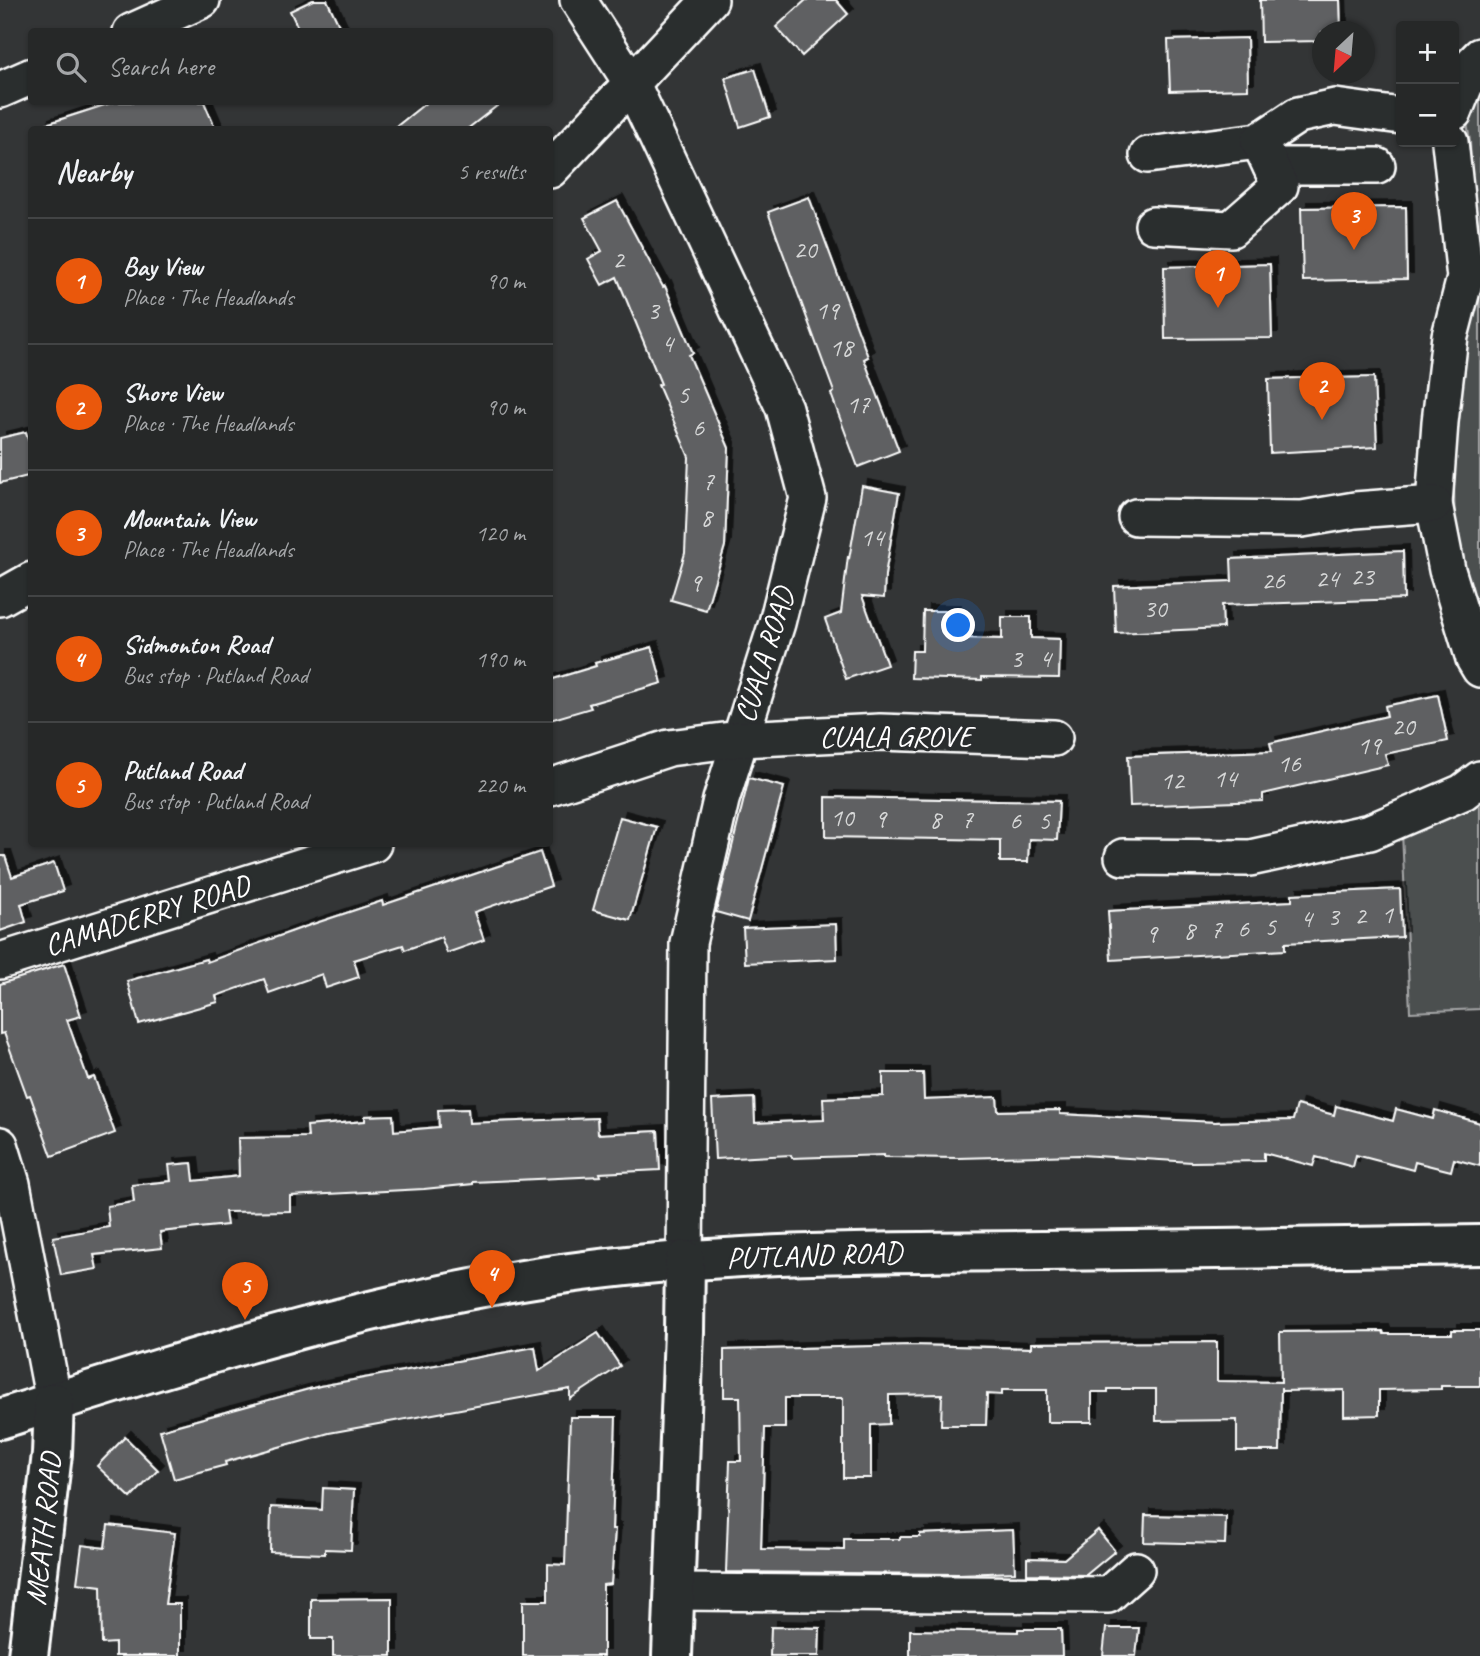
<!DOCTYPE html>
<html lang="en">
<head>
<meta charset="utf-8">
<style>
  :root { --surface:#262828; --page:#323434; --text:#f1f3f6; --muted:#a4a6a8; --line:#424445; --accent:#ea580c }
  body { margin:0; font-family:Caveat,sans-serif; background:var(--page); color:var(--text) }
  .controls { position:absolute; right:21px; top:21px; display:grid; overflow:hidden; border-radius:7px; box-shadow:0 2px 5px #0004 }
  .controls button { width:63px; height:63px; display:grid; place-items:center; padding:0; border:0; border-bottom:2px solid var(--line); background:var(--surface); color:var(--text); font:35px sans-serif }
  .compass { position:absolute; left:1312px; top:21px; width:63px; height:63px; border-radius:50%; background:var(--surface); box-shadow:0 2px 5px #0004; rotate:206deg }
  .you { position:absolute; left:959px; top:626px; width:24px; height:24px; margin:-18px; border:5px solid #fff; border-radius:50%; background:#1a73e8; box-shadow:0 0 0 10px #1a73e833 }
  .badge { display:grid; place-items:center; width:46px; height:46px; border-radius:50%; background:var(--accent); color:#fff; font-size:23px; font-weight:700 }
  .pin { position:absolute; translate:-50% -58px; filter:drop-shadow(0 2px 4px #0008) }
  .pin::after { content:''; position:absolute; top:37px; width:24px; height:21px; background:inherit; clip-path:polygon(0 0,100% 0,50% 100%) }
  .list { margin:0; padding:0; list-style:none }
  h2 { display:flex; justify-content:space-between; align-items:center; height:91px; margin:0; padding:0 28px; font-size:30px }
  h2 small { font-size:23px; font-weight:400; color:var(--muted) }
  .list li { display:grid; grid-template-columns:46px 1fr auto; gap:21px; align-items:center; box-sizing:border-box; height:126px; padding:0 28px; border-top:2px solid var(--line) }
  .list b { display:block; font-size:26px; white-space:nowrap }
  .list p { margin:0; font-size:23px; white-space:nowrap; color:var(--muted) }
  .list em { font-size:23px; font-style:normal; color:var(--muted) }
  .icon { flex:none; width:38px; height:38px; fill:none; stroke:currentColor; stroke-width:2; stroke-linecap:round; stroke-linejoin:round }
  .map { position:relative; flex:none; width:1480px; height:1656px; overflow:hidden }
  .search { position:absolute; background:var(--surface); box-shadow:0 2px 5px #0004; left:28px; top:28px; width:525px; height:77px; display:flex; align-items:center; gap:18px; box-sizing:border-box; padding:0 24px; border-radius:7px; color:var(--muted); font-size:26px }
  .panel { position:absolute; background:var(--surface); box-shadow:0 2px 5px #0004; left:28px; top:126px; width:525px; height:721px; border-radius:7px }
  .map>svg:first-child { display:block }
  .green { fill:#4c4f50; stroke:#a6a7a8; stroke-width:2 }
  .building { fill:#5f6162; stroke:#fff; stroke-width:2; filter:url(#shadow) }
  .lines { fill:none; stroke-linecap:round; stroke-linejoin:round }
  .street-casing { stroke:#fff; stroke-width:40 }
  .secondary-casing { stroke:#fff; stroke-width:44 }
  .street { stroke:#2a2d2e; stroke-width:35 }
  .secondary { stroke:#2a2d2e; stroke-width:38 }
  .labels { text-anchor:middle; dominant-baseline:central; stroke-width:6; stroke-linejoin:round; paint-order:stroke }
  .number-label { font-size:26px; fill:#d7d8d8 }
  .street-label { font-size:30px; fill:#fff; stroke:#2a2d2e }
</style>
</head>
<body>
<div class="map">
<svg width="1480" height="1656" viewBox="0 0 1480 1656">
  <defs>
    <filter id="shadow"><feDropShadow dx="6" dy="-6" stdDeviation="0" flood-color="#0009"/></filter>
  </defs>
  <rect width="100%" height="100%" fill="#333536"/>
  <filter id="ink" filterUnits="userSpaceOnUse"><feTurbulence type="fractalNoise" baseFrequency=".0143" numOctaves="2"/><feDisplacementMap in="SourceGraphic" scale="14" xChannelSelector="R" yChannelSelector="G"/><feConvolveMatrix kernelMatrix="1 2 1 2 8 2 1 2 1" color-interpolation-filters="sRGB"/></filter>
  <g filter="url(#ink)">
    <g class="green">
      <path d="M1474 92 1480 97V636L1455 538 1453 425 1475 283 1470 141 1466 117Z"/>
      <path d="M1480 789V1009L1410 1012 1402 832Z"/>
    </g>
    <g class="building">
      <path d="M313 0H327L342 32H300L290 11Z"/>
      <path d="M806 0H836L848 14 802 56 776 27Z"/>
      <path d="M1260 0H1340L1341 32H1322V41L1261 42Z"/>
      <path d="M1247 38 1248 89 1170 91 1168 40Z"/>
      <path d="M755 69 770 117 740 127 725 78Z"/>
      <path d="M114 102H204L216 130H44L43 125Z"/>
      <path d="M427 102H502L466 130H392Z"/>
      <path d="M809 197 868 357 864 359 899 451 858 467 831 394 834 392 768 212Z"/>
      <path d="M617 201 663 287 665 286 693 353 689 355 729 448 725 546 706 610 671 600 685 553 689 457 658 385 661 384 617 277 602 285 588 259 602 251 584 218Z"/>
      <path d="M1406 207 1407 279 1303 281 1301 208Z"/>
      <path d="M1270 264 1272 338 1165 339 1164 267Z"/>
      <path d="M1332 377 1333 378 1374 377 1377 447 1270 453 1268 379Z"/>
      <path d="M26 432 32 452V475L0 483V438Z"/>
      <path d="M862 486 899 493 885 575 884 598 862 596 887 665 846 679 825 619 841 613 848 556 849 559Z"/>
      <path d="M1403 551 1404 599 1222 605 1223 628 1116 633 1114 586 1232 581 1231 559Z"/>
      <path d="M923 611H955V638L1002 639V617H1031V638L1060 639 1059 678 982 677V680L911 678 912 651H922Z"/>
      <path d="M652 647 662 683 589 704 591 708 550 720V680L596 666 595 663Z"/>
      <path d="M1438 695 1448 741 1385 754 1388 765 1263 794V801L1130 806 1128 756 1272 751 1270 743 1387 716 1385 706Z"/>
      <path d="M749 778 784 787 748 921 716 912Z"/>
      <path d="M826 797 1059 801 1057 840 1029 839 1028 862H1000V840L826 837Z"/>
      <path d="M620 817 657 827 630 920 593 910Z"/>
      <path d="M540 852 551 886 474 912 484 940 447 953 441 937 405 950 403 945 354 960 359 977 326 988 322 974 269 993 264 979 216 996 218 1002 139 1024 127 981 206 959 207 962 310 925 382 901 383 905Z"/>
      <path d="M0 856H5L12 877 54 863 63 891 21 904 26 922 0 931Z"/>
      <path d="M1400 889 1402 937 1285 943V950L1111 960 1108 911 1292 901V894Z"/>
      <path d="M836 924 837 959 745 963 743 928Z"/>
      <path d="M64 964 81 1016 67 1020 88 1079 94 1077 115 1133 52 1156 30 1095 27 1096 4 1033 0 1034V984Z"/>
      <path d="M883 1073H923L924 1100 997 1097 998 1111 1060 1110V1114L1215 1122 1293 1120 1297 1105 1334 1115 1336 1106 1393 1121 1396 1109 1433 1119 1435 1110 1480 1123V1166L1454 1159 1451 1171 1415 1162 1413 1170 1356 1155 1353 1167 1316 1157 1313 1166 1264 1153V1161L1192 1162 1080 1155 958 1158 884 1157V1155L792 1158 791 1155 715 1159 712 1100 754 1098 755 1123 824 1120 823 1098 883 1096Z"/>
      <path d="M468 1109 469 1123 597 1118 598 1134 658 1131 660 1170 600 1173 601 1176 473 1182V1184L424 1189 290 1196V1211L225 1212 227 1225 160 1232 162 1248 94 1255 97 1269 61 1275 53 1237 109 1227 107 1206 134 1202 132 1185 171 1181 169 1165 192 1163 194 1181 239 1176 238 1138 308 1137 307 1126 365 1121V1116L393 1115 394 1131 439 1127 438 1110Z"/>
      <path d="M1452 1330H1480V1386H1441V1389L1379 1390V1415L1344 1416V1390L1281 1391V1387L1280 1451H1237V1420L1156 1421V1389H1108V1392H1092V1422H1047V1390H1002V1395L987 1394 986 1425H941L942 1394 889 1395V1424L871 1425V1478H843V1398H785V1428H765L761 1549 844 1550V1539H900V1537H920V1534L1013 1530 1015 1572 959 1574 726 1572 730 1461H741L740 1397H724V1350L911 1345 1031 1348V1343L1217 1342V1381L1281 1382 1280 1332 1383 1331 1384 1334H1452Z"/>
      <path d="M598 1333 620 1366 570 1399V1389L329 1433 225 1462 226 1465 174 1479 160 1430 320 1386 535 1347 539 1371Z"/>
      <path d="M570 1417H616L612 1529H615L611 1584 603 1585V1656H523V1601H548V1564L565 1565Z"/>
      <path d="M125 1437 158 1470 131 1498 97 1466Z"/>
      <path d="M323 1488 354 1490 351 1550 325 1549V1554L270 1552 271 1507 322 1510Z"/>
      <path d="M1145 1515 1226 1517 1225 1544 1144 1542Z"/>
      <path d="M108 1525 175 1533 165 1604H180V1656H115V1643L102 1644 101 1586 77 1583 82 1545 105 1548Z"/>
      <path d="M1098 1530 1115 1551 1086 1575 1027 1574V1558L1064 1559Z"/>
      <path d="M392 1598V1656H333V1639H311V1599Z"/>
      <path d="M771 1627 820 1628 819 1656H770Z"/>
      <path d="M1106 1628H1139L1136 1656H1103Z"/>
      <path d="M1018 1629H1061L1062 1656H910V1630L1018 1632Z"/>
    </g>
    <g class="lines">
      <defs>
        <g id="street">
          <path d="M578 0 631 82 784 408 808 498 777 623 721 800 688 943 685 1260"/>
          <path d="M131 32 202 0"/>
          <path d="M0 90 32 76"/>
          <path d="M1454 112 1474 62 1480 56"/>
          <path d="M1450 142 1465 278 1450 336 1440 422 1434 504 1447 570 1474 659 1480 669"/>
          <path d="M1148 155 1259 141"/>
          <path d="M1271 166H1377"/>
          <path d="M550 170 710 0"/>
          <path d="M1153 225 1231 229 1280 186 1259 141 1298 115 1335 107 1401 116"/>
          <path d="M1136 517 1302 519 1355 510 1434 504"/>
          <path d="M0 598 32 580"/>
          <path d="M550 787 669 748 739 739 880 732 1054 738"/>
          <path d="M1123 857 1250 858 1370 832 1463 792 1480 779"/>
          <path d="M0 961 373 844"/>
          <path d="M0 1145 12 1184 54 1402"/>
          <path d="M674 1592 1108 1595 1136 1570"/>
        </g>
        <g id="secondary">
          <path d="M0 1419C190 1359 385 1296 584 1271 736 1251 890 1252 1043 1251 1189 1250 1334 1247 1480 1245"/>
          <path d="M28 1656 52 1454 54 1402"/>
          <path d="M672 1656 684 1331 685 1260"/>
        </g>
      </defs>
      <use href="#street" class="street-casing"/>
      <use href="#secondary" class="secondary-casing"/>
      <use href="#street" class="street"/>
      <use href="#secondary" class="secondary"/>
    </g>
  </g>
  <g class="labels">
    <g class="number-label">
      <text x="805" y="249">20</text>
      <text x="618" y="259">2</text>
      <text x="653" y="310">3</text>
      <text x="827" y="310">19</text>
      <text x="667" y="343">4</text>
      <text x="841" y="347">18</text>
      <text x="683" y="394">5</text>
      <text x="858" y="404">17</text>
      <text x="698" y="427">6</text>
      <text x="708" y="481">7</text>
      <text x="706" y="517">8</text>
      <text x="872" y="537">14</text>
      <text x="1362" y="576">23</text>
      <text x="1327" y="578">24</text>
      <text x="1273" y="580">26</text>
      <text x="695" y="582">9</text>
      <text x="1155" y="608">30</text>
      <text x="1016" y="658">3</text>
      <text x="1045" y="658">4</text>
      <text x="1403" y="726">20</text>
      <text x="1369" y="745">19</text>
      <text x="1289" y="763">16</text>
      <text x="1225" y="778">14</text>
      <text x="1172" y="780">12</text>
      <text x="842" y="817">10</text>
      <text x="880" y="818">9</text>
      <text x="935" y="819">8</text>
      <text x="967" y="819">7</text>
      <text x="1015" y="820">6</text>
      <text x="1044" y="820">5</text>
      <text x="1387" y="914">1</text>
      <text x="1360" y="915">2</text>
      <text x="1333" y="916">3</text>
      <text x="1306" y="918">4</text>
      <text x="1270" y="926">5</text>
      <text x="1243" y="928">6</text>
      <text x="1216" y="929">7</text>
      <text x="1189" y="930">8</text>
      <text x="1151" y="933">9</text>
    </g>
    <g class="street-label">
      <text transform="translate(764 655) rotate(-73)">CUALA ROAD</text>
      <text x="896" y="736">CUALA GROVE</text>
      <text transform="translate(147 915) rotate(-17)">CAMADERRY ROAD</text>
      <text transform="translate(814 1255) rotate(-2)">PUTLAND ROAD</text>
      <text transform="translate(43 1529) rotate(-84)">MEATH ROAD</text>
    </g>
  </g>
</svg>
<div class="controls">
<button>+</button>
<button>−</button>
</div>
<svg class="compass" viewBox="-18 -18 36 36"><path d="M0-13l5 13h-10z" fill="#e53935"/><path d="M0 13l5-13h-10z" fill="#a4a6a8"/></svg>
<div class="you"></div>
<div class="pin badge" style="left:1218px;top:308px">1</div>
<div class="pin badge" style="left:1322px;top:420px">2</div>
<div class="pin badge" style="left:1354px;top:250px">3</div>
<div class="pin badge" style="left:492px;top:1308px">4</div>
<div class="pin badge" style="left:245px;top:1320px">5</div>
<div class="search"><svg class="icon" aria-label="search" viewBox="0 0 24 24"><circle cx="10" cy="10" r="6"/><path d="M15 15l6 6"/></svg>Search here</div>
<section class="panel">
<h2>Nearby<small>5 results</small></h2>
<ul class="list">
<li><span class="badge">1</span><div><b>Bay View</b><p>Place · The Headlands</p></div><em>90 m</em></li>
<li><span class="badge">2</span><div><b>Shore View</b><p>Place · The Headlands</p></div><em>90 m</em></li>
<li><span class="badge">3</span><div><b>Mountain View</b><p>Place · The Headlands</p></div><em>120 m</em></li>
<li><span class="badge">4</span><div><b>Sidmonton Road</b><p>Bus stop · Putland Road</p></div><em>190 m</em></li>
<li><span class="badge">5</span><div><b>Putland Road</b><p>Bus stop · Putland Road</p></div><em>220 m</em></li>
</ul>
</section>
</div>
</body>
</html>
